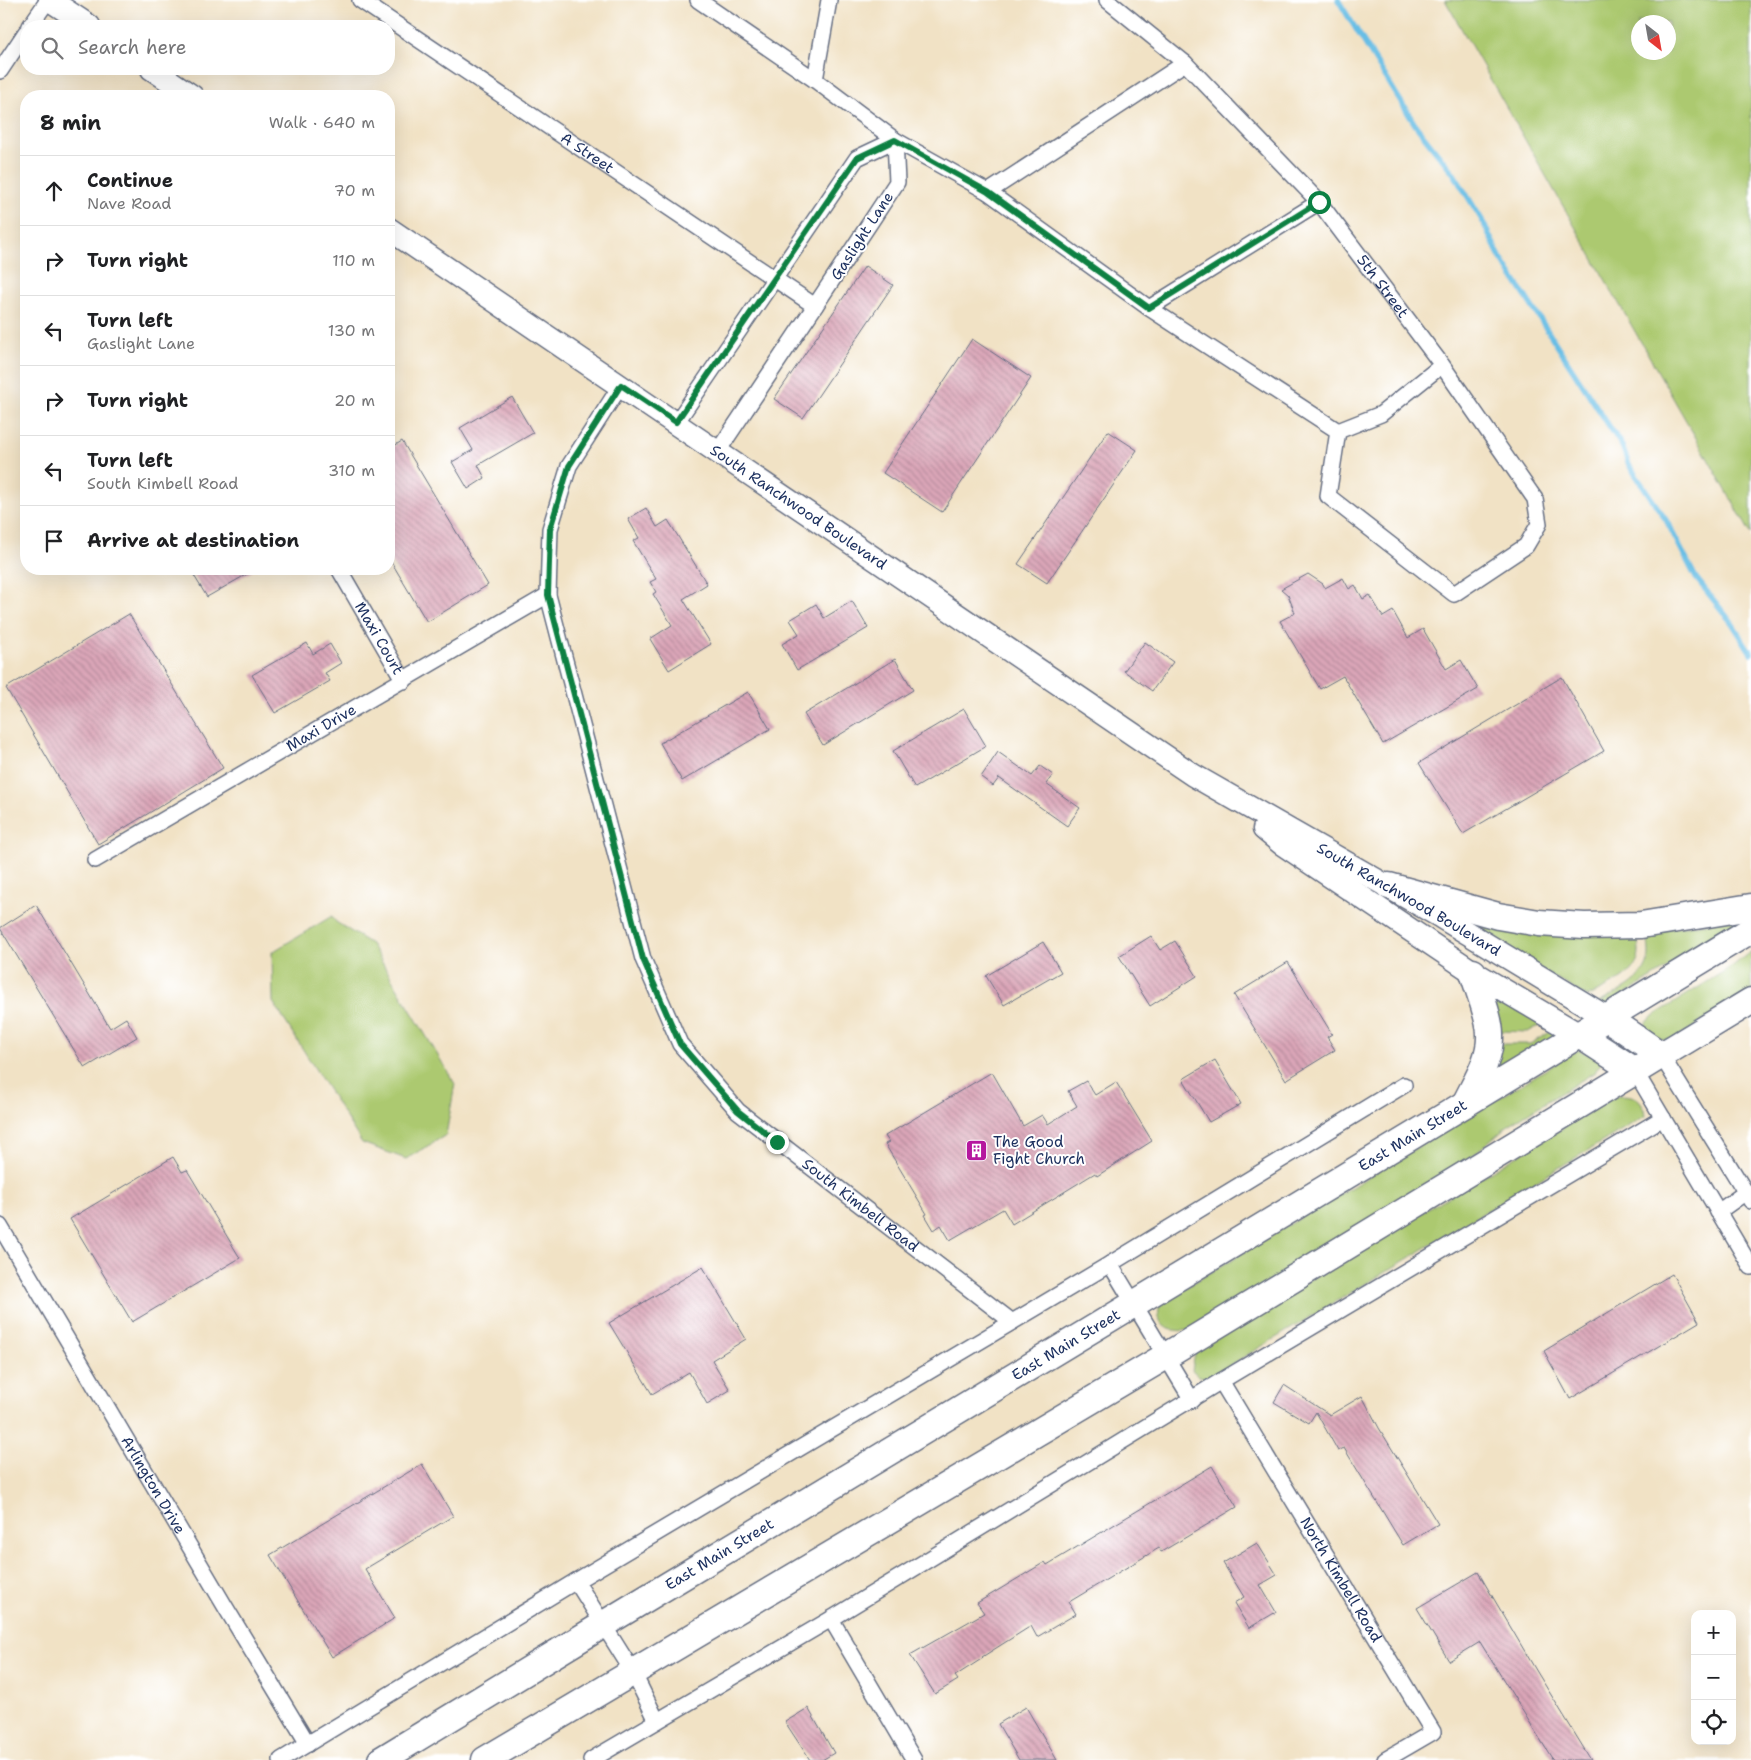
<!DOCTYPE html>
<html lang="en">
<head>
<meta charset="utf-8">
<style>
  :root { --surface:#fff; --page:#f6f6f6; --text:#202124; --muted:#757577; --line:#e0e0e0 }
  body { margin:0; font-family:"Shantell Sans",sans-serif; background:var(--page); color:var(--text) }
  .controls { position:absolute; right:15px; bottom:15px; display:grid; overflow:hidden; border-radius:10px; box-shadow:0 5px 20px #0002 }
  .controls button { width:45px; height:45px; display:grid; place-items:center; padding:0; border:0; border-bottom:1px solid var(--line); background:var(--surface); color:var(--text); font:25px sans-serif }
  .compass { position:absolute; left:1631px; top:15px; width:45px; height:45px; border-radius:50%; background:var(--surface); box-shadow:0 5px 20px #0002; rotate:149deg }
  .stop { position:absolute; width:15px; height:15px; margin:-11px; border:4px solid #0b8043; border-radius:50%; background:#fff }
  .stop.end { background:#0b8043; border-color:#fff; box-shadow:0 1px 5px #0008 }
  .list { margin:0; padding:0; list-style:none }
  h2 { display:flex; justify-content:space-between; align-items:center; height:65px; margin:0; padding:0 20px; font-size:21px }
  h2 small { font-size:16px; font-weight:400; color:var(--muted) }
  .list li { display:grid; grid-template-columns:32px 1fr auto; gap:15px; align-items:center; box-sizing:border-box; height:70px; padding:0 20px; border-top:1px solid var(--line) }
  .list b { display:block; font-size:19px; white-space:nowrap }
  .list p { margin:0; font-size:16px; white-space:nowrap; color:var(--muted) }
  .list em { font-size:16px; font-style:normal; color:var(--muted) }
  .icon { flex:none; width:28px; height:28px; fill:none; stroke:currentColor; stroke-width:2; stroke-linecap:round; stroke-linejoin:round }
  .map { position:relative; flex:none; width:1751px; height:1760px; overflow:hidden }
  .search { position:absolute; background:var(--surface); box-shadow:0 5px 20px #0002; left:20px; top:20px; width:375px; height:55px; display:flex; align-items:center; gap:12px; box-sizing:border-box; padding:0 18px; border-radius:20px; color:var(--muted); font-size:19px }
  .panel { position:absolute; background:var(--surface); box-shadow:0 5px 20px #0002; left:20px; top:90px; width:375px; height:485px; border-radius:20px }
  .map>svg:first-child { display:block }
  .grass { fill:#acc970; stroke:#647c67; fill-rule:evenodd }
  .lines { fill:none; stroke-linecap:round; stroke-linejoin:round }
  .stream { stroke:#68bee5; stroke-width:5.5 }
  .building { fill:url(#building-back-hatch) }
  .street-casing { stroke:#666e82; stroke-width:18 }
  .primary-casing { stroke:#666e82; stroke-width:25 }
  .highway-casing { stroke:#666e82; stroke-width:29 }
  .street { stroke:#fff; stroke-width:15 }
  .primary { stroke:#fff; stroke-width:22 }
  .highway { stroke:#fff; stroke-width:26 }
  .route { stroke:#0b8043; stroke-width:6 }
  .labels { text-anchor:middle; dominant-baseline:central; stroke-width:4; stroke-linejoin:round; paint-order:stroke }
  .street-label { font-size:15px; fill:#1b2f5e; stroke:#fff }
  .poi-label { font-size:15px; fill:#1b2f5e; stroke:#fff; text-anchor:start }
</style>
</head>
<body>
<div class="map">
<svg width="1751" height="1760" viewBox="0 0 1751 1760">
  <defs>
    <pattern id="building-back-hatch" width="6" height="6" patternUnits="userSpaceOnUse" patternTransform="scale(1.25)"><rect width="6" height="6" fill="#dba6b8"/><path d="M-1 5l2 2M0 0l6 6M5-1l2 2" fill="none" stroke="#b18899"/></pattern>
  </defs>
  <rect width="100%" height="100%" fill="#fff"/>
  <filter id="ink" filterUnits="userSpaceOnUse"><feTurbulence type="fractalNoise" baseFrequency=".02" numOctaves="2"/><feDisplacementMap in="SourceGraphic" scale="10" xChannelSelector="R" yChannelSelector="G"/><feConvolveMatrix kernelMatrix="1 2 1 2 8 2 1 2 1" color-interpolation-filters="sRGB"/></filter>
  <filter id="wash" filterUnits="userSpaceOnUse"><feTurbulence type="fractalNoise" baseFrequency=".0096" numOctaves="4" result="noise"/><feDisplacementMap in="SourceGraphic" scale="20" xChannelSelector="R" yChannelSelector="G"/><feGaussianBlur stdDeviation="1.12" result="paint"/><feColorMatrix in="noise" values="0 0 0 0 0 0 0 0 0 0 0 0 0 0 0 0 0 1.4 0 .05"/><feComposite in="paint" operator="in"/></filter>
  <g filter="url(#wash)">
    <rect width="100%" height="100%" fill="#f1e2c5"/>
    <g class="grass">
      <path d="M1445 0H1751V534ZM1638 22H1668V52H1638Z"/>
      <path d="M1445 911 1637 934C1637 940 1639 945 1639 951 1639 976 1606 987 1587 997Z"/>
      <path d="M332 916 336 922 371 944 455 1084 446 1135 406 1159 362 1143 273 1002 272 952Z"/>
      <path d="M1751 916 1606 1006 1599 1003C1619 991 1650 979 1649 952 1649 945 1647 938 1646 932Z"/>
      <path d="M1751 951V992L1672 1040H1658L1641 1029 1653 1016 1734 965Z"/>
      <path d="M1498 997 1542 1024 1528 1032 1499 1031 1493 999Z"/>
      <path d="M1555 1029 1557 1030 1553 1038 1500 1070 1494 1066 1499 1044H1530Z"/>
      <path d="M1578 1050 1604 1059 1595 1072 1507 1126 1458 1168 1189 1330C1168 1333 1154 1326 1160 1303Z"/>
      <path d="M1618 1095C1636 1095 1643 1098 1645 1116L1209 1378 1199 1376 1192 1370 1196 1348Z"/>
    </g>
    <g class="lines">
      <path class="stream" d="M1338 0 1416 126 1454 174 1482 220 1500 257 1622 446 1629 465 1666 520 1696 578 1732 623 1751 653"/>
    </g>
    <g id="blocks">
      <g class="building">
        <path d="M865 266 893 285 803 418 774 399Z"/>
        <path d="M972 339 1031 378 942 512 883 473Z"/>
        <path d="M512 397 533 433 478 465 485 478 468 489 452 462 473 450 460 428Z"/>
        <path d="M1108 431 1137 450 1047 583 1018 564Z"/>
        <path d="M402 441 488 585 427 622 389 558V449Z"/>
        <path d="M646 508 657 527 668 520 707 584 683 599 711 644 669 670 650 639 672 625 653 594 656 592 650 582 656 579 633 541 639 538 628 519Z"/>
        <path d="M190 569H256L207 597Z"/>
        <path d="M1308 574 1323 584 1325 588 1343 578 1349 589 1355 585 1363 599 1370 595 1383 617 1393 611 1408 638 1423 629 1446 669 1461 660 1478 689 1383 744 1343 676 1320 689 1280 621 1295 613 1288 595 1281 589Z"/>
        <path d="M852 601 868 628 797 670 782 644 799 634 790 620 816 604 824 618Z"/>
        <path d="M129 614 223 768 98 844 6 688Z"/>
        <path d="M1145 642 1173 662 1152 691 1124 671Z"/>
        <path d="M307 643 313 654 330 644 341 663 325 673 330 681 275 713 252 675Z"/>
        <path d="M895 659 913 690 823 745 804 714Z"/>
        <path d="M1562 677 1604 751 1463 834 1419 763Z"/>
        <path d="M748 692 770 729 682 781 660 743Z"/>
        <path d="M964 709 986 746 915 788 893 751Z"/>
        <path d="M998 752 1032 776 1040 766 1053 775 1046 784 1080 808 1067 826 999 778 993 786 981 777Z"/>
        <path d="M36 905 110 1028 126 1018 137 1037 85 1068 0 928Z"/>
        <path d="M1151 936 1160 950 1175 941 1197 976 1150 1006 1119 956Z"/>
        <path d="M1043 942 1061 972 1004 1005 986 976Z"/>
        <path d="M1288 962 1332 1034 1327 1037 1335 1050 1286 1080 1234 995Z"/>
        <path d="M1215 1060 1241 1104 1209 1122 1183 1079Z"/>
        <path d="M992 1072 1023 1126 1042 1115 1048 1124 1077 1106 1068 1091 1086 1081 1095 1095 1116 1082 1152 1141 1097 1176 1095 1173 1012 1224 1003 1209 950 1240 941 1225 934 1230 925 1215 927 1214 885 1144 889 1142 885 1136Z"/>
        <path d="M173 1157 182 1172 187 1170 240 1258 132 1322 70 1219Z"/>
        <path d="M703 1267 746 1339 712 1360 730 1390 707 1404 689 1372 652 1394 609 1323Z"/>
        <path d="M1672 1274 1699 1322 1570 1399 1544 1351Z"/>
        <path d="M1284 1385 1330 1415 1362 1396 1379 1428 1438 1524 1403 1545 1344 1448 1338 1451 1316 1412 1309 1423 1274 1402Z"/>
        <path d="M422 1464 453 1516 365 1569 395 1618 332 1657 270 1555Z"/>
        <path d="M1212 1466 1237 1507 1161 1552 1159 1548 1069 1602 1076 1614 1037 1637 1031 1626 982 1657 983 1658 955 1676 958 1680 935 1694 910 1655 984 1613 977 1603 1045 1562 1047 1565Z"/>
        <path d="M1257 1543 1277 1575 1260 1585 1276 1612 1249 1628 1234 1603 1244 1597 1223 1563Z"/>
        <path d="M1478 1572 1537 1672 1591 1760H1553L1480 1642 1449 1661 1417 1608Z"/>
        <path d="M1026 1707 1057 1760H1019L998 1724Z"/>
        <path d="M808 1708 834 1753 822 1760H810L785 1722Z"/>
      </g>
    </g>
  </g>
  <g filter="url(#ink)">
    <use href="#blocks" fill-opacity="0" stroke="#666e82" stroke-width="1"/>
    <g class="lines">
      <defs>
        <g id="street">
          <path id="s1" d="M360 0 815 306"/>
          <path d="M698 0 815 80 895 140 988 192 1149 308 1338 431"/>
          <path id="s2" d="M1107 0 1185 63 1319 202 1442 365 1535 499 1539 524 1526 546 1454 594 1328 496 1338 431 1381 414 1442 365"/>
          <path d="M30 26 48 0"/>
          <path d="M0 71 26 32"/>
          <path d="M815 80 829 0"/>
          <path d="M988 192 1185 63"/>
          <path d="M1149 308 1319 202"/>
          <path id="s3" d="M621 385 569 466 550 529 548 595 643 959 680 1044 738 1111 1011 1321"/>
          <path d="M676 423 857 158 895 140 897 182 815 306 718 451"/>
          <path id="s4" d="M339 569 404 681"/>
          <path id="s5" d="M95 860 548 595"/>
          <path d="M1661 1055 1751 1201"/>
          <path d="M1635 1071 1751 1267"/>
          <path d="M1718 1212 1746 1192"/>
          <path id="s6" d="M0 1226 226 1608 308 1744"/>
          <path d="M1110 1264 1192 1400"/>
          <path id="s7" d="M1221 1381 1433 1732 1385 1760"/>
          <path d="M576 1581 633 1672 657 1721"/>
          <path d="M831 1619 914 1760"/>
          <path d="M281 1760 576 1581 1110 1264 1404 1085"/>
          <path d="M591 1760 831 1619 1221 1381 1663 1118"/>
        </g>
        <g id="primary">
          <path d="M50 0 89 26"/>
          <path d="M152 69 192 96"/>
          <path id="s8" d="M389 229 1193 775 1441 917 1606 1017"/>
          <path d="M1264 829 1281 843 1473 972 1578 1034"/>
        </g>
        <g id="highway">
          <path d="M1389 886 1498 916 1539 923 1584 926 1641 925 1751 907"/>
          <path d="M1606 1017 1661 1055"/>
          <path d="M1578 1034 1635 1071"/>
          <path d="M1465 1104C1475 1083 1491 1059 1490 1035 1490 1017 1478 990 1473 972"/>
          <path id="s9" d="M381 1760 604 1624 1465 1104 1751 930"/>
          <path d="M485 1760 1166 1356 1751 1001"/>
        </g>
      </defs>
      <use href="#street" class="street-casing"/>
      <use href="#primary" class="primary-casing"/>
      <use href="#highway" class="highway-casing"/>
      <use href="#street" class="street"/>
      <use href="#primary" class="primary"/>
      <use href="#highway" class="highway"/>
    </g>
  </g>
  <g class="lines" filter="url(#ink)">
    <path class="route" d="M777 1142 738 1111 680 1044 643 959 548 595 550 529 569 466 621 385 676 422 857 158 895 140 988 192 1149 308 1319 202"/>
  </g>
  <defs>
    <symbol id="building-square" viewBox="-11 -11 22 22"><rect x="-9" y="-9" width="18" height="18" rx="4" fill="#b5179e" stroke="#fff"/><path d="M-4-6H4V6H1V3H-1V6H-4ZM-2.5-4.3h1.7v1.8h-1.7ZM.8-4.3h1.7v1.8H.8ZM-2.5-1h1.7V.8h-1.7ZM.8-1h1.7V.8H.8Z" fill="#fff"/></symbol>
  </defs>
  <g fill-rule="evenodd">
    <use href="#building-square" x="964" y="1138" width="25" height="25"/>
  </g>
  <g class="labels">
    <g class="street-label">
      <text stroke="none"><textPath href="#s1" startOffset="274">A Street</textPath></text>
      <text transform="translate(862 236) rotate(-57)">Gaslight Lane</text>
      <text stroke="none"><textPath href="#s2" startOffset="399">5th Street</textPath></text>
      <text stroke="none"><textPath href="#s8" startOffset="495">South Ranchwood Boulevard</textPath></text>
      <text stroke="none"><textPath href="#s4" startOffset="80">Maxi Court</textPath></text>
      <text stroke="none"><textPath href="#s5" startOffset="262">Maxi Drive</textPath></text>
      <text stroke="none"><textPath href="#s8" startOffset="1221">South Ranchwood Boulevard</textPath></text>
      <text stroke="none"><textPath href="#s9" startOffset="1206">East Main Street</textPath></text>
      <text stroke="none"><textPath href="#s3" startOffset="940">South Kimbell Road</textPath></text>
      <text stroke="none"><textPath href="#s9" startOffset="801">East Main Street</textPath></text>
      <text stroke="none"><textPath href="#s6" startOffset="301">Arlington Drive</textPath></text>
      <text stroke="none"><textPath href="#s9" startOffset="396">East Main Street</textPath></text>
      <text stroke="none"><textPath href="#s7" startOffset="232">North Kimbell Road</textPath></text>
    </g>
    <g class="poi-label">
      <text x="993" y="1142">The Good<tspan x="993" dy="17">Fight Church</tspan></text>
    </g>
  </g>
</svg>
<div class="controls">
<button>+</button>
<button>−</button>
<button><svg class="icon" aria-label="locate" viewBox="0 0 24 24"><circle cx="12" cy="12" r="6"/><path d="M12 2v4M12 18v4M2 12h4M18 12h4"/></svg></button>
</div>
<svg class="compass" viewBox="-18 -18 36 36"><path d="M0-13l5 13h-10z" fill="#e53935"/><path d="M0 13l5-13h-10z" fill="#757577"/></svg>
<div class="stop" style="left:1319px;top:202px"></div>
<div class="stop end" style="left:777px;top:1142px"></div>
<div class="search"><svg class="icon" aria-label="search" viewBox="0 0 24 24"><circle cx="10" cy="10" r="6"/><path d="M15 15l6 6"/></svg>Search here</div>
<section class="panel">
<h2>8 min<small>Walk · 640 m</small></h2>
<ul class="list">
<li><svg class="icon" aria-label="ahead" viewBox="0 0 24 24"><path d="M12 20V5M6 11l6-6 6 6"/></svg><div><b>Continue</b><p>Nave Road</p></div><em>70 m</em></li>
<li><svg class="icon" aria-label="right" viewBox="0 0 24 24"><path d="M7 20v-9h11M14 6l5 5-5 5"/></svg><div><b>Turn right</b></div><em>110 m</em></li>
<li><svg class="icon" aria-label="left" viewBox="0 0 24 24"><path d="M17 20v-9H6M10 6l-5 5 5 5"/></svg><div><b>Turn left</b><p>Gaslight Lane</p></div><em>130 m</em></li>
<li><svg class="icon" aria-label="right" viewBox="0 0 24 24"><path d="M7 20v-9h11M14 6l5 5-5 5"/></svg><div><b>Turn right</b></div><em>20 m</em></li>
<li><svg class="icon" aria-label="left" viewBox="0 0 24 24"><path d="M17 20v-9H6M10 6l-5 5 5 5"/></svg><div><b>Turn left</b><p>South Kimbell Road</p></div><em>310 m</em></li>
<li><svg class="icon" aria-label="arrive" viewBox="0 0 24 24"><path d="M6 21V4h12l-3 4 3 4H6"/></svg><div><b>Arrive at destination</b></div></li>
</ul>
</section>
</div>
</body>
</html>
